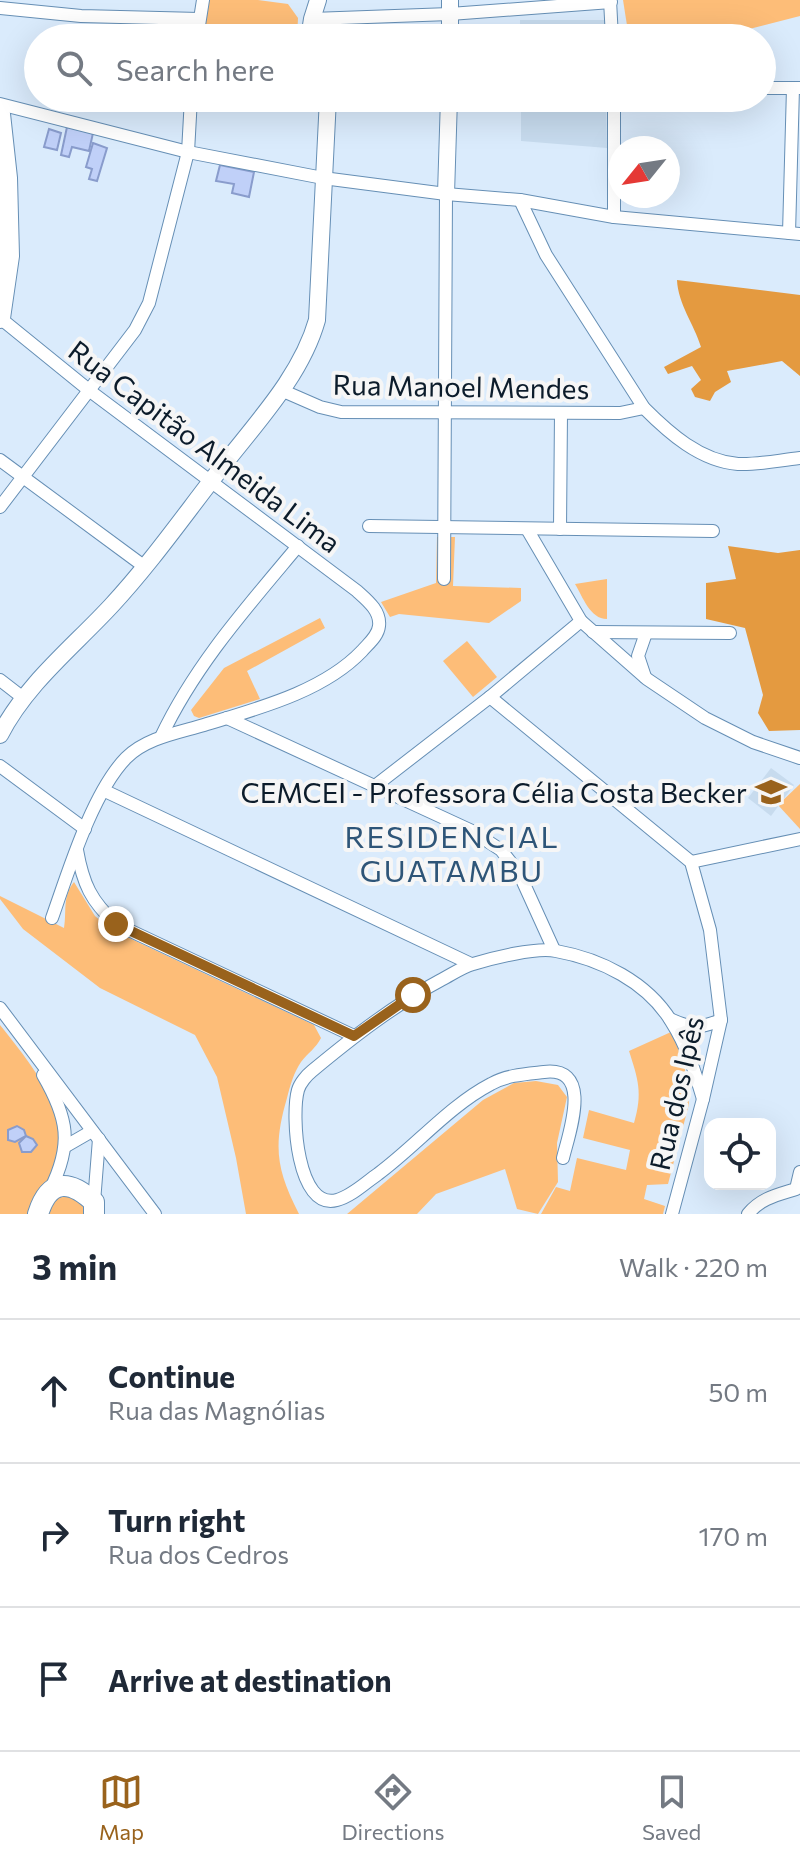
<!DOCTYPE html>
<html lang="en">
<head>
<meta charset="utf-8">
<style>
  :root { --surface:#fff; --page:#f6f6f7; --text:#1f2937; --muted:#747a83; --line:#e0e1e3; --accent:#99621c }
  body { margin:0; font-family:Commissioner,sans-serif; background:var(--page); color:var(--text) }
  .controls { position:absolute; right:24px; bottom:24px; display:grid; overflow:hidden; border-radius:16px; box-shadow:0 8px 32px #0002 }
  .controls button { width:72px; height:72px; display:grid; place-items:center; padding:0; border:0; border-bottom:2px solid var(--line); background:var(--surface); color:var(--text); font:40px sans-serif }
  .compass { position:absolute; left:608px; top:136px; width:72px; height:72px; border-radius:50%; background:var(--surface); box-shadow:0 8px 32px #0002; rotate:240deg }
  .stop { position:absolute; width:24px; height:24px; margin:-18px; border:6px solid #99621c; border-radius:50%; background:#fff }
  .stop.end { background:#99621c; border-color:#fff; box-shadow:0 2px 8px #0008 }
  .list { margin:0; padding:0; list-style:none }
  h2 { display:flex; justify-content:space-between; align-items:center; height:104px; margin:0; padding:0 32px; font-size:34px }
  h2 small { font-size:26px; font-weight:400; color:var(--muted) }
  .list li { display:grid; grid-template-columns:52px 1fr auto; gap:24px; align-items:center; box-sizing:border-box; height:144px; padding:0 32px; border-top:2px solid var(--line) }
  .list b { display:block; font-size:30px; white-space:nowrap }
  .list p { margin:0; font-size:26px; white-space:nowrap; color:var(--muted) }
  .list em { font-size:26px; font-style:normal; color:var(--muted) }
  .icon { flex:none; width:44px; height:44px; fill:none; stroke:currentColor; stroke-width:2; stroke-linecap:round; stroke-linejoin:round }
  .map { position:relative; flex:none; width:800px; height:1214px; overflow:hidden }
  .search { position:absolute; background:var(--surface); box-shadow:0 8px 32px #0002; left:24px; right:24px; top:24px; height:88px; display:flex; align-items:center; gap:20px; box-sizing:border-box; padding:0 28px; border-radius:44px; color:var(--muted); font-size:30px }
  .sheet { height:536px; background:var(--surface) }
  nav { display:flex; justify-content:space-around; align-items:center; box-sizing:border-box; height:112px; border-top:2px solid var(--line); background:var(--surface); font-size:22px; color:var(--muted) }
  nav a { display:grid; justify-items:center; gap:4px }
  nav .on { color:var(--accent) }
  .map>svg:first-child { display:block }
  .built { fill:#c7dbee }
  .green { fill:#fdbd78 }
  .forest { fill:#e49a40 }
  .building { fill:#c0d0f8; stroke:#899ccc; stroke-width:2 }
  .lines { fill:none; stroke-linecap:round; stroke-linejoin:round }
  .minor-casing { stroke:#668fb5; stroke-width:14 }
  .tertiary-casing { stroke:#668fb5; stroke-width:18 }
  .primary-casing { stroke:#668fb5; stroke-width:22 }
  .minor { stroke:#fff; stroke-width:12 }
  .tertiary { stroke:#fff; stroke-width:16 }
  .primary { stroke:#fff; stroke-width:20 }
  .route { stroke:#99621c; stroke-width:10 }
  .labels { text-anchor:middle; dominant-baseline:central; stroke-width:8; stroke-linejoin:round; paint-order:stroke }
  .street-label { font-size:28px; fill:#0c1c2b; stroke:#f6f6f6 }
  .poi-label { font-size:28px; fill:#0c1c2b; stroke:#f6f6f6; text-anchor:end }
  .neighbourhood-label { font-size:30px; letter-spacing:2px; fill:#2e5578; stroke:#f6f6f6 }
</style>
</head>
<body>
<div class="map">
<svg width="800" height="1214" viewBox="0 0 800 1214">
  <rect width="100%" height="100%" fill="#daebfc"/>
  <g class="built">
    <path d="M520 20H605L606 38H520Z"/>
    <path d="M521 98H606L607 148 521 141Z"/>
    <path d="M771 768 794 785 771 816 748 798Z"/>
  </g>
  <g class="green">
    <path d="M208 0H258L288 4 298 18 297 38H202Z"/>
    <path d="M623 0H800V16L714 38H629Z"/>
    <path d="M437 537H455L453 586 521 588V601L489 623 399 614 390 617 381 602 436 583Z"/>
    <path d="M607 579V619C590 619 583 597 575 584Z"/>
    <path d="M320 618 325 628 247 671 260 699 199 718 194 716 191 710 224 668Z"/>
    <path d="M467 641 497 677 473 697 443 661Z"/>
    <path d="M800 784V829L778 805Z"/>
    <path d="M74 882 95 916 110 929 314 1025 321 1038C316 1048 308 1053 301 1062 294 1072 290 1086 287 1098 273 1146 276 1169 299 1214H246L236 1158 217 1077 195 1035 100 988 23 929 0 899V896L64 928C67 911 62 897 74 882Z"/>
    <path d="M0 1025C21 1051 55 1093 60 1127 62 1137 59 1155 56 1165 51 1183 31 1195 30 1214H0Z"/>
    <path d="M671 1032 684 1062 689 1104 668 1184 647 1185 644 1199 665 1206 663 1214H541L556 1187 570 1191 577 1158 626 1170 630 1150 583 1138 589 1110 634 1123C643 1093 638 1079 629 1051Z"/>
    <path d="M536 1081 558 1085 567 1097 557 1143 558 1182 538 1214 517 1209 505 1169 436 1194 417 1214H347L483 1100 514 1083Z"/>
    <path d="M56 1193 83 1200 87 1214H42Z"/>
  </g>
  <g class="forest">
    <path d="M677 280 800 295V376L782 361 727 371 731 382 715 392 710 401 695 397 691 389 701 380 692 366 668 374 664 367 701 347C694 324 678 304 677 280Z"/>
    <path d="M728 546 778 553 800 550V730L769 731 758 713 763 695 745 628 706 619V583L736 579Z"/>
  </g>
  <g class="building">
    <path d="M247 28 254 29 255 38H241Z"/>
    <path d="M401 31V38H329L328 34Z"/>
    <path d="M67 127 93 133 89 151 72 147 69 157 61 155Z"/>
    <path d="M49 129 61 133 57 150 44 147Z"/>
    <path d="M93 143 107 148 97 181 89 179 92 169 86 167Z"/>
    <path d="M220 165 254 172 249 197 232 193 234 184 216 181Z"/>
    <path d="M17 1126 24 1130 26 1136 15 1142 8 1140V1130Z"/>
    <path d="M26 1136 33 1139 37 1145 31 1152H22L19 1143Z"/>
  </g>
  <g class="lines">
    <defs>
      <g id="minor">
        <path d="M610 0 612 38"/>
        <path d="M0 8 81 16 199 19"/>
        <path d="M312 19 450 14 611 2"/>
        <path d="M197 38 203 0"/>
        <path d="M762 88H799"/>
        <path d="M614 98V217"/>
        <path d="M0 104 188 152 323 178 446 194 520 200 614 217 800 234"/>
        <path d="M520 200 546 255 644 408C669 433 700 461 738 464 758 465 780 460 800 458"/>
        <path d="M789 233 793 88"/>
        <path d="M0 318 90 391 357 591C367 600 381 611 379 626 378 636 369 643 362 651 323 692 256 709 204 725 177 733 146 738 126 758 92 793 68 873 52 918"/>
        <path d="M281 390 320 407 341 412 620 413 644 408"/>
        <path d="M0 460 145 567"/>
        <path d="M0 507 135 330 149 303 188 152 191 98"/>
        <path d="M369 526 713 531"/>
        <path d="M527 529 581 621 647 679 705 718 753 742 800 758"/>
        <path d="M560 529 561 413"/>
        <path d="M444 579 446 194"/>
        <path d="M593 632 730 633"/>
        <path d="M645 677 638 656 646 633"/>
        <path d="M0 680 22 697"/>
        <path d="M490 697 691 862 710 930 721 1020 703 1099 672 1214"/>
        <path d="M227 718 472 831 501 850 519 873 554 950"/>
        <path d="M161 737C195 665 247 607 298 546"/>
        <path d="M0 766 85 829"/>
        <path d="M375 786 490 697 581 621"/>
        <path d="M105 791 471 964"/>
        <path d="M77 850C83 884 91 901 116 924L354 1036"/>
        <path d="M691 862 800 839"/>
        <path d="M0 1008 155 1214"/>
        <path d="M670 1019C692 1029 698 1029 721 1020"/>
        <path d="M43 1075C68 1118 73 1144 50 1190"/>
        <path d="M66 1146 92 1131"/>
        <path d="M563 1158C569 1133 594 1066 544 1072 526 1074 507 1075 491 1084 449 1106 416 1146 378 1174 365 1183 352 1196 337 1200 297 1211 291 1115 298 1090 300 1083 307 1075 312 1071 353 1037 394 1005 441 980 451 975 462 967 473 964 493 958 536 947 556 951 601 959 647 982 671 1021 687 1046 695 1072 703 1099"/>
        <path d="M94 1202 99 1139"/>
        <path d="M748 1214C761 1198 777 1195 796 1189L800 1172"/>
      </g>
      <g id="tertiary">
        <path d="M309 38 312 19 318 0"/>
        <path d="M450 38V0"/>
        <path d="M446 194 449 98"/>
        <path d="M0 735C26 684 73 647 111 606 150 564 183 517 218 472 254 425 301 377 317 320L328 98"/>
      </g>
      <g id="primary">
        <path d="M0 114 7 178 9 256 0 318"/>
        <path d="M38 1214C49 1179 69 1179 94 1202V1214"/>
      </g>
    </defs>
    <use href="#minor" class="minor-casing"/>
    <use href="#tertiary" class="tertiary-casing"/>
    <use href="#primary" class="primary-casing"/>
    <use href="#minor" class="minor"/>
    <use href="#tertiary" class="tertiary"/>
    <use href="#primary" class="primary"/>
  </g>
  <g class="lines">
    <path class="route" d="M116 924 354 1036 413 995"/>
  </g>
  <defs>
    <symbol id="school-bare" viewBox="-9 -9 18 18"><path d="M0-5L7-2L0 1L-7-2ZM-4 1L0 2.5L4 1V4Q0 6-4 4Z" fill="#99621c" stroke="#f6f6f6" stroke-width="2.5" paint-order="stroke"/></symbol>
  </defs>
  <g fill-rule="evenodd">
    <use href="#school-bare" x="749" y="770" width="44" height="44"/>
  </g>
  <g class="labels">
    <g class="street-label">
      <text transform="translate(461 386) rotate(1)">Rua Manoel Mendes</text>
      <text transform="translate(205 446) rotate(37)">Rua Capitão Almeida Lima</text>
      <text transform="translate(676 1093) rotate(-77)">Rua dos Ipês</text>
    </g>
    <g class="poi-label">
      <text x="747" y="792">CEMCEI - Professora Célia Costa Becker</text>
    </g>
    <g class="neighbourhood-label">
      <text x="452" y="835">RESIDENCIAL<tspan x="452" dy="34">GUATAMBU</tspan></text>
    </g>
  </g>
</svg>
<div class="controls">
<button><svg class="icon" aria-label="locate" viewBox="0 0 24 24"><circle cx="12" cy="12" r="6"/><path d="M12 2v4M12 18v4M2 12h4M18 12h4"/></svg></button>
</div>
<svg class="compass" viewBox="-18 -18 36 36"><path d="M0-13l5 13h-10z" fill="#e53935"/><path d="M0 13l5-13h-10z" fill="#747a83"/></svg>
<div class="stop" style="left:413px;top:995px"></div>
<div class="stop end" style="left:116px;top:924px"></div>
<div class="search"><svg class="icon" aria-label="search" viewBox="0 0 24 24"><circle cx="10" cy="10" r="6"/><path d="M15 15l6 6"/></svg>Search here</div>
</div>
<section class="sheet">
<h2>3 min<small>Walk · 220 m</small></h2>
<ul class="list">
<li><svg class="icon" aria-label="ahead" viewBox="0 0 24 24"><path d="M12 20V5M6 11l6-6 6 6"/></svg><div><b>Continue</b><p>Rua das Magnólias</p></div><em>50 m</em></li>
<li><svg class="icon" aria-label="right" viewBox="0 0 24 24"><path d="M7 20v-9h11M14 6l5 5-5 5"/></svg><div><b>Turn right</b><p>Rua dos Cedros</p></div><em>170 m</em></li>
<li><svg class="icon" aria-label="arrive" viewBox="0 0 24 24"><path d="M6 21V4h12l-3 4 3 4H6"/></svg><div><b>Arrive at destination</b></div></li>
</ul>
</section>
<nav>
<a class="on"><svg class="icon" aria-label="map" viewBox="0 0 24 24"><path d="M3 6l6-2 6 2 6-2v14l-6 2-6-2-6 2zM9 4v14M15 6v14"/></svg>Map</a>
<a><svg class="icon" aria-label="directions" viewBox="0 0 24 24"><path d="M12 3l9 9-9 9-9-9zM9 14v-3h6M13 9l2 2-2 2"/></svg>Directions</a>
<a><svg class="icon" aria-label="saved" viewBox="0 0 24 24"><path d="M7 4h10v16l-5-4-5 4z"/></svg>Saved</a>
</nav>
</body>
</html>
